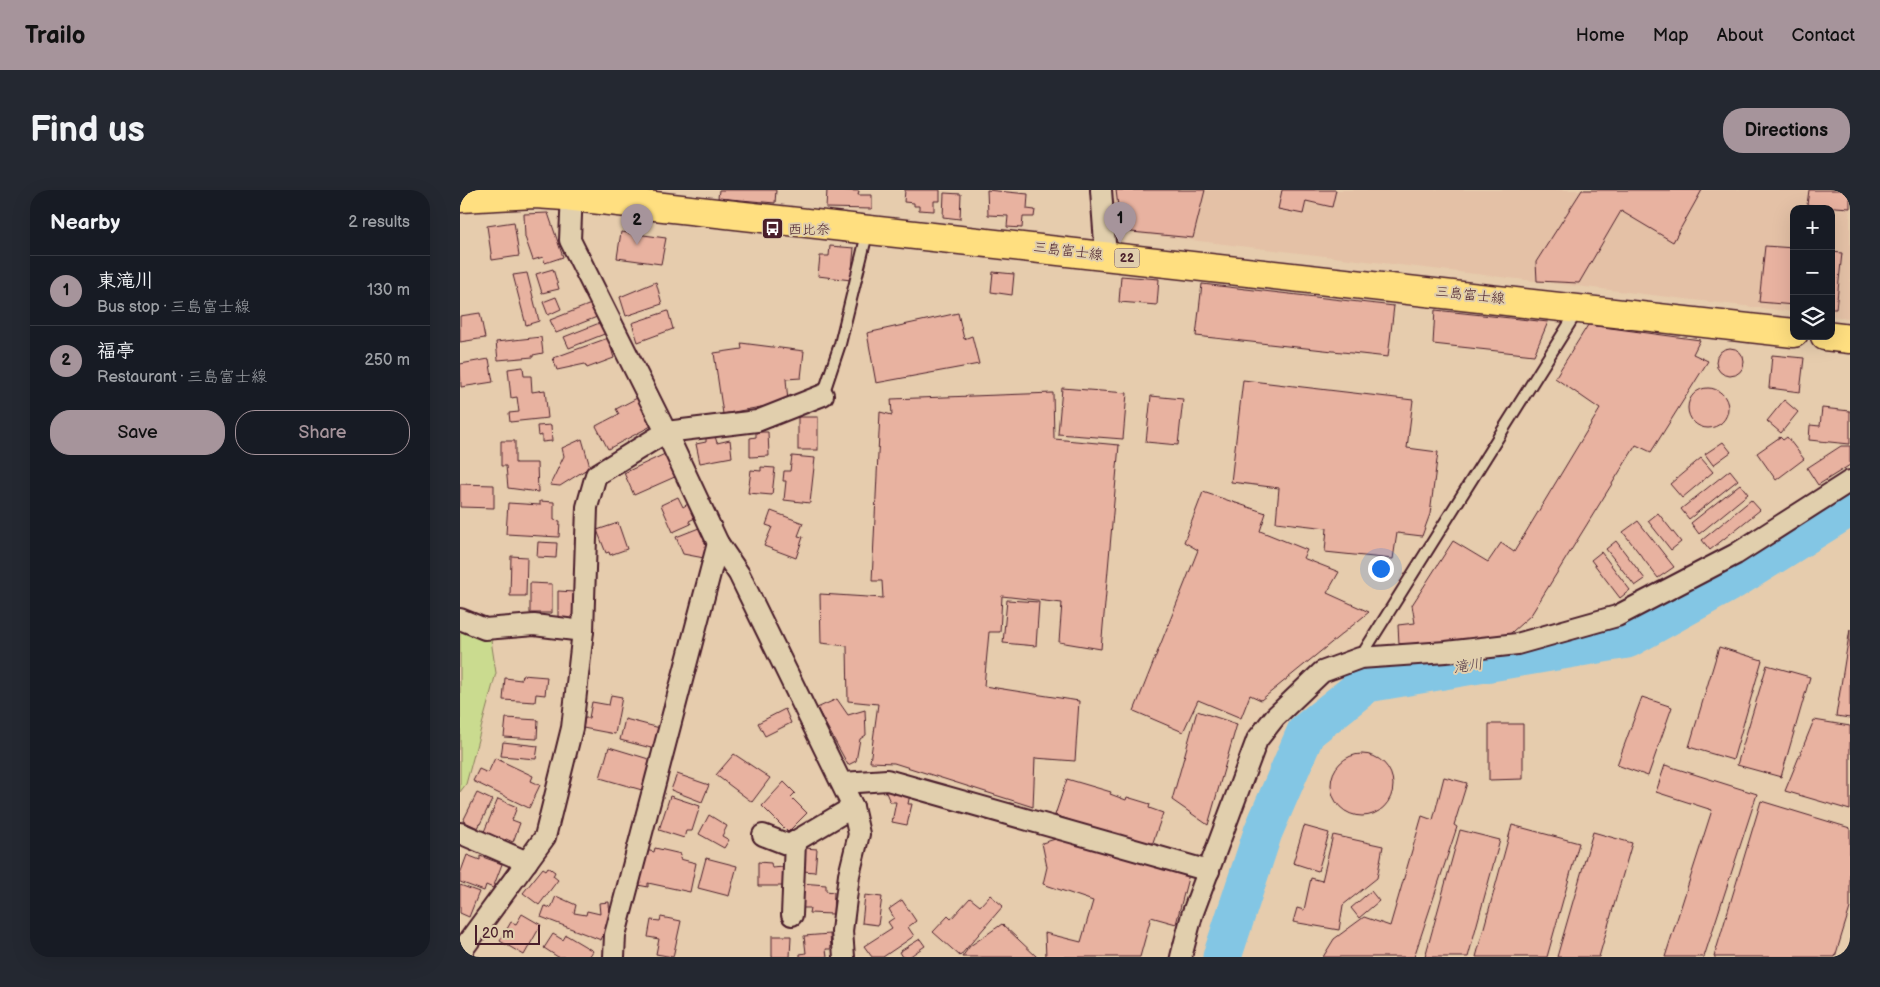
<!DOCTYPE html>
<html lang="en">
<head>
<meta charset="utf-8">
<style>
  :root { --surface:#171b24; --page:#242831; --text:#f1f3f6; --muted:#9ea1a6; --line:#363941; --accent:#a6949b }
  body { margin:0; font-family:"Balsamiq Sans","Klee One",sans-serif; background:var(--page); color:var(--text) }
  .controls { position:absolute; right:15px; top:15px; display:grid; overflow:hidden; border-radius:10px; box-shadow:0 5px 20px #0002 }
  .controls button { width:45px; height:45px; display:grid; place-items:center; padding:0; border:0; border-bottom:1px solid var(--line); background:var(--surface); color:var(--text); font:25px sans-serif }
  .scale { position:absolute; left:15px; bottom:12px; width:65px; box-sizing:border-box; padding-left:5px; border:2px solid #4a1f2b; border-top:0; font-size:14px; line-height:18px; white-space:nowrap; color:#4a1f2b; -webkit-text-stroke:4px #e1cfad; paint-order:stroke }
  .you { position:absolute; left:920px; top:378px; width:18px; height:18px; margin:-12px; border:4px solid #fff; border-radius:50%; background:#1a73e8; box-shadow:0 0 0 8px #1a73e833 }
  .badge { display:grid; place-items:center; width:32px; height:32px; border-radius:50%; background:var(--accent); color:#111; font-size:16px; font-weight:700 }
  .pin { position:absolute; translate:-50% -41px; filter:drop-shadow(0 1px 2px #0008) }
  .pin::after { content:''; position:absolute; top:26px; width:18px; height:15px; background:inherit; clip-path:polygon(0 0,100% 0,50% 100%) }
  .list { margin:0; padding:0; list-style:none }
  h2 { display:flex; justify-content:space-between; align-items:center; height:65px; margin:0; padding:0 20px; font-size:21px }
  h2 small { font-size:16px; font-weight:400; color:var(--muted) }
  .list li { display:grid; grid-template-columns:32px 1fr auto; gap:15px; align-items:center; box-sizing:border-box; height:70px; padding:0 20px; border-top:1px solid var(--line) }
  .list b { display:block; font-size:19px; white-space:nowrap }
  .list p { margin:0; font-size:16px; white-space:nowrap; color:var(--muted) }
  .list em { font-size:16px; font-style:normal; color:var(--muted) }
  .actions { display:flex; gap:10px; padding:15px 20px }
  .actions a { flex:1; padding:11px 0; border:1px solid var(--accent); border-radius:20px; text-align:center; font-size:18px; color:var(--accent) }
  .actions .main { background:var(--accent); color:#111 }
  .icon { flex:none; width:28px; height:28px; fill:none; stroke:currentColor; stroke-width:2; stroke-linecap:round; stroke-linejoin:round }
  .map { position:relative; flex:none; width:1390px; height:767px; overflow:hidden; border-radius:20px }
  header { display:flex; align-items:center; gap:30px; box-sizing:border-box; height:70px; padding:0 25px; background:var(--accent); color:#111 }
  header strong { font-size:24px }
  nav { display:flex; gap:28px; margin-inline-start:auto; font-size:18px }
  .intro { display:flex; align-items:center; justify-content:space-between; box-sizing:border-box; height:120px; padding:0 30px }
  h1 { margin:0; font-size:35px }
  .button { padding:12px 22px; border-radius:20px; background:var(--accent); color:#111; font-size:18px; font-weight:700 }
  main { display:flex; gap:30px; padding:0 30px }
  aside { flex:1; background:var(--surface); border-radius:20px; box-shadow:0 5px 20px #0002 }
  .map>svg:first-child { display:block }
  .built { fill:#e4c1a6 }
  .green { fill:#cadb8f; stroke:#8a7d5d }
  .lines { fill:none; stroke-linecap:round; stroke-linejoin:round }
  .river { stroke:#83c6e4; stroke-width:39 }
  .building { fill:#e8b2a0; stroke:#4a1f2b }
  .lane-casing { stroke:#4a1f2b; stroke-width:14 }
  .street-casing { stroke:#4a1f2b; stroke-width:24 }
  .primary-casing { stroke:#4a1f2b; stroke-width:31 }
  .lane { stroke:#e1cfad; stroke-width:10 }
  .street { stroke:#e1cfad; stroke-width:20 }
  .primary { stroke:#ffdf80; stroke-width:28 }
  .labels { text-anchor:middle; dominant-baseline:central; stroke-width:4; stroke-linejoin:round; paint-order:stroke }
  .shield { fill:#e1cfad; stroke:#775452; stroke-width:1 }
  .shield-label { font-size:12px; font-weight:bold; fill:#4a1f2b }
  .poi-label { font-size:14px; fill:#4a1f2b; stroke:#e1cfad; text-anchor:start }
  .street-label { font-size:14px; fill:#4a1f2b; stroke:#e1cfad }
  .water-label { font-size:15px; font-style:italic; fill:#533847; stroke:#e1cfad }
</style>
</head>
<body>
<header>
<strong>Trailo</strong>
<nav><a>Home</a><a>Map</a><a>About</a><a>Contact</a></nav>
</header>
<div class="intro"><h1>Find us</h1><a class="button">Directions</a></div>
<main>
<aside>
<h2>Nearby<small>2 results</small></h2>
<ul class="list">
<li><span class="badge">1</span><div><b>東滝川</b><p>Bus stop · 三島富士線</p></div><em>130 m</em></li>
<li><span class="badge">2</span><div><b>福亭</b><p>Restaurant · 三島富士線</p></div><em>250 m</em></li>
</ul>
<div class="actions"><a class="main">Save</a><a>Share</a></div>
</aside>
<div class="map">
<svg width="1390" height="767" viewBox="0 0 1390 767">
  <rect width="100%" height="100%" fill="#e6ccad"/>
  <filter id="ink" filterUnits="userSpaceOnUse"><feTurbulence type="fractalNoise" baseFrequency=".02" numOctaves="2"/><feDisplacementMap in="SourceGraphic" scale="10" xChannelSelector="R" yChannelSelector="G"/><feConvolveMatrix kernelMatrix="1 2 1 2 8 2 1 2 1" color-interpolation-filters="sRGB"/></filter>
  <g filter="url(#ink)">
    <path class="built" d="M651 0H1390V128L1371 126V19H1334V122L655 41Z"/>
    <path class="green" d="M0 434 31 450 36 483 6 594 0 602Z"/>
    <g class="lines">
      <path class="river" d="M762 767 803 642 846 542 907 493 1167 449 1273 390 1390 317"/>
    </g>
    <g class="building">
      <path d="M259 0H316L315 13 258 8Z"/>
      <path d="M367 0 399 1 398 5H412V19L366 18Z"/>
      <path d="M445 0H480V11H474V21L459 20V16H454V13L444 12Z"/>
      <path d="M527 0 568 4 567 19 575 20 574 27H563L562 38 547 37 548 26 528 25Z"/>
      <path d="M656 0H745L733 48 661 41Z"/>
      <path d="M822 0H876L872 17 846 11 843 24 818 19Z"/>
      <path d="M1122 0H1242L1213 52 1161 21 1119 93 1077 91 1076 72Z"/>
      <path d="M1349 0H1390V18L1347 15Z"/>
      <path d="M484 3 501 4 500 29 483 27Z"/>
      <path d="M88 23 103 67 85 73 83 67 73 70 65 47 64 24Z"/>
      <path d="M54 32 59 66 32 70 27 36Z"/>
      <path d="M161 42 206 48 201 74 157 68Z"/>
      <path d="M370 56 394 58 391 90 358 86 360 66H369Z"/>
      <path d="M1305 56 1334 58V115L1299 112Z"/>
      <path d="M1371 62 1382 63 1376 119H1371Z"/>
      <path d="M93 79 99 99 82 103 76 84Z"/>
      <path d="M533 82 554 84 552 105 531 102Z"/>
      <path d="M67 83 79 131 66 135 53 85Z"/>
      <path d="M661 86 699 89 697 115 659 112Z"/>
      <path d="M196 92 202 114 166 126 160 107Z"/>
      <path d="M742 94 934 116 928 167 736 146Z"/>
      <path d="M96 107 101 119 88 125 83 112Z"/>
      <path d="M131 114 137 127 96 143 90 130Z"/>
      <path d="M975 120 1088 132 1074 165 973 154Z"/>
      <path d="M208 121 213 139 178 152 172 133Z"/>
      <path d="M20 123 25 148 0 152V126Z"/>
      <path d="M498 123 504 149 512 146 519 174 416 193 407 143Z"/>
      <path d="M142 132 147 143 109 158 104 147Z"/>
      <path d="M1128 135 1240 150 1233 164 1248 171 1191 262 1176 255 1071 425 1043 450 939 454 938 435 955 433 952 415 993 351 1028 372 1041 353 1054 362 1140 219 1095 188Z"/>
      <path d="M81 147 83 163 73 165V167L38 170 36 152Z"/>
      <path d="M148 148 154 168 127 178 125 174 97 180 93 168Z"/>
      <path d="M281 153 344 161 341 188 326 189 328 212 263 224 254 163 282 159Z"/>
      <circle cx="1270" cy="172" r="14"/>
      <path d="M1312 165 1344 168 1340 202 1309 198Z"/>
      <path d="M29 169 33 192 1 197 0 174Z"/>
      <path d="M63 177 64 186H71L72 202 85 200 88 228 50 232 49 223 59 222 57 207 51 208 48 179Z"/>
      <path d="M783 190 953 210 947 258 978 262 970 324 962 346 937 343 933 369 865 362 867 338 816 332 819 298 771 292Z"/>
      <path d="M602 198 667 203 663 249 598 244Z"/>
      <circle cx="1248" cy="218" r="20"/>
      <path d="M593 203 594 249 659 255 641 459 599 452 602 413 542 406 540 442H529L524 496 619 511 615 571 575 568 573 617 434 573 410 572 418 514 388 511 387 456 361 453 360 404 423 408 422 391H412L420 222 432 225 431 209Z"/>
      <path d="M691 206 723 209 718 255 686 252Z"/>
      <path d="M179 207 193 235 148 259 136 236 159 224 156 219Z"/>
      <path d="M1324 210 1338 222 1321 243 1307 231Z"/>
      <path d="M1362 218 1390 221V254L1349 250 1350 235 1360 236Z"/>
      <rect x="338" y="227" width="20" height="33"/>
      <path d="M91 235 92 251 82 252V245L78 246 77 236Z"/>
      <path d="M296 242H308L309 266 290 267V248L296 247Z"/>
      <path d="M255 246 257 253 270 250 272 267 240 273 236 254 246 252V248Z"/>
      <path d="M1320 247 1323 250 1327 247 1344 269 1316 290 1297 263Z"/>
      <path d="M122 249 130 277 100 296 90 295 104 266 102 258Z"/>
      <path d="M41 251H55V273H77L78 302 48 298 46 276H41Z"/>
      <path d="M1263 252 1271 262 1253 275 1245 264Z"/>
      <path d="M1381 256H1390V275L1358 295 1347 278Z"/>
      <path d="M207 263 217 286 174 305 164 283Z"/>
      <path d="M332 266 355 268 350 313 324 310 326 291H323L324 281H330Z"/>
      <path d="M1241 268 1253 282 1222 308 1210 294Z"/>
      <path d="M301 277 315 278 312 305 288 303 291 280 301 281Z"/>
      <path d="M1270 280 1278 290 1229 329 1221 319Z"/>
      <path d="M0 294 34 295V318L0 317Z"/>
      <path d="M1280 294 1288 304 1239 344 1231 333Z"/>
      <path d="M743 302 806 323 800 341 847 360 843 368 879 382 867 403 909 422 801 510 790 505 781 528 738 510 723 542 674 521 738 360 724 352Z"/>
      <path d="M218 307 223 317 228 314 235 328 229 331 231 334 213 342 201 315Z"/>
      <path d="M1291 310 1300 320 1250 360 1242 350Z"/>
      <path d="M80 311 94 312V330L100 331 99 347 46 344 48 313 80 315Z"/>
      <path d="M311 321 343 333 338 346 343 347 336 368 304 356 312 337 306 335Z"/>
      <path d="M1198 323 1221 352 1211 360 1188 331Z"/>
      <path d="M1178 331 1214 377 1198 388 1163 342Z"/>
      <path d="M158 333 167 359 150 365 149 362 146 363 137 340Z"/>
      <path d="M239 338 246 355 244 368 223 364 216 347Z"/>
      <path d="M1156 351 1185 389 1175 396 1146 359Z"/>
      <path d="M78 352 97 353 96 368 77 367Z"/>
      <path d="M1141 362 1170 400 1160 408 1131 370Z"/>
      <path d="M51 366 67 367 66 406H50Z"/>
      <path d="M70 393 92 394V423H70Z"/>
      <path d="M98 401 114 402 113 429H98Z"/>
      <path d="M547 410 579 412 576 456 543 453Z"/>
      <path d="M1390 439V528L1376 526Z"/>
      <path d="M1259 457 1302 470 1273 570 1229 557Z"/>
      <path d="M1307 475 1350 487 1321 587 1277 575Z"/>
      <path d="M62 485 87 487 85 505 76 504 75 512 43 510 45 488 61 490Z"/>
      <path d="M151 505 162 507 155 544 123 538 125 528H129L132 512 149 515Z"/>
      <path d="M1182 507 1212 517 1188 586 1157 575Z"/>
      <path d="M377 509 388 525 405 520 406 545 400 549 396 571 388 575 357 518Z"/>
      <path d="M325 519 331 533 305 546 298 533Z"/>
      <path d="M737 521 777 534 748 635 712 610Z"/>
      <path d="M46 528 78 530 77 549 44 547Z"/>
      <path d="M165 529 200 538 195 559 160 550Z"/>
      <path d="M1354 530 1390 536V620L1325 601Z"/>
      <path d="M1029 534H1063V589L1029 590Z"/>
      <path d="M43 552 78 556 76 569 41 566Z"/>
      <path d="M149 557 192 570 182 600 140 588Z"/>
      <circle cx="902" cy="595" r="31"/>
      <path d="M274 564 310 588 292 612 256 585Z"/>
      <path d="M35 568 73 586 71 591 80 595 69 618 13 591 19 579 28 583Z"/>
      <path d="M1205 575 1297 604 1244 767H1205L1252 620 1196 602Z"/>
      <path d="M217 584 249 595 242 612 211 600Z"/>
      <path d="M984 587 1007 593 994 635 997 637 954 767H863L874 749 904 727 930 736 962 626 973 630Z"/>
      <path d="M607 589 651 602 650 604 666 610 667 607 690 614 689 618 703 623 691 658 595 625Z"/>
      <path d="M324 592 335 603 331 607 347 623 328 642 302 616Z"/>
      <path d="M424 598 450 604 448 614H452L447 635 432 632 436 612H430Z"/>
      <path d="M17 603 32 610 18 638 3 631Z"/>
      <path d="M210 606 240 616 232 641H226L224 648 199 640Z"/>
      <path d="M38 609 57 617 52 630 60 633 53 652 46 649 43 652 23 644Z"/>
      <path d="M1301 611 1390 638V718L1375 767H1254Z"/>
      <path d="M249 625 267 636 262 646 269 650 264 658 239 644Z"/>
      <path d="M1052 635 1119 653 1087 767H1016Z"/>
      <path d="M844 636 869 643 858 681 833 673Z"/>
      <path d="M1000 640 1040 650 1008 767H965Z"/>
      <path d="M1133 642 1172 653 1139 767H1097Z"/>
      <path d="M609 645 729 684 716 734 691 727 680 767H586L585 743 621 752 633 711 583 694 587 677 582 653Z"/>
      <path d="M873 645 923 656 917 688 883 715 879 740 833 732 837 718 844 720 851 688 862 691Z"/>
      <path d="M195 658 221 664 220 669 236 673 230 702 188 693V697L178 695 186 660 194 662Z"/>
      <path d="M345 658 357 659 355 682 343 681Z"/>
      <path d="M7 665 20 670V666L42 674 33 698 26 695 24 701 0 692V684Z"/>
      <path d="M246 668 277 676 269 706 238 698Z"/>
      <path d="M298 672 311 673 312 678 324 677 325 696H298Z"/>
      <path d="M88 677 95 682 93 686 98 690 79 715 63 703 83 678 86 680Z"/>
      <path d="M341 693 366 695V701L374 702 373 724 349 723 350 718H340Z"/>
      <path d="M0 695 19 702 9 727 0 723Z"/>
      <path d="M911 701 919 711 899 728 891 718Z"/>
      <path d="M405 705 422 707 418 735 402 733Z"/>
      <path d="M530 705 543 716 500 766 473 742 488 726 491 729 510 708 520 716Z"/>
      <path d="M96 706 116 715 114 723 126 725 127 721 140 724 139 713 149 712 150 729 141 750 81 727 85 716 91 718Z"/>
      <path d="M442 710 456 731 448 737 454 746 423 767H412L404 756 432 738 428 732 434 728 429 719Z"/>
      <path d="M62 724 81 735 64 765 40 751 51 732 56 734Z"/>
      <path d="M201 727 221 731 213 767 196 764 199 749 188 747 191 730 200 731Z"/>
      <path d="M542 734 577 767H502L510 756Z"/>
      <path d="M93 744 103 750 106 745 133 761 129 767H98L84 758Z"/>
      <path d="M370 744 371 759H366L367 767H340V764L346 763 344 746Z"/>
      <path d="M312 746H331L330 767H312Z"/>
      <path d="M460 749 465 756 449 767H442L439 762Z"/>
    </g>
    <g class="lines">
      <defs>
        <g id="lane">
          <path d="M363 205 380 154 408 40"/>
          <path d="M900 468 1118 120"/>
        </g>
        <g id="street">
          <path d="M112 0 110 50 206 242 258 353 279 384 393 617 399 644 389 685 382 741 384 767"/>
          <path d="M641 0 646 66"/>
          <path d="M0 429 25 439 74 435 123 441"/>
          <path d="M383 593 427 590 749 681"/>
          <path d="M0 643 67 672"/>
          <path d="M303 645 329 655 393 617"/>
          <path d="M332 725 335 652"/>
          <path d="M1 767 3 759 85 647 112 538 123 441 127 317 136 285 206 242 297 231 363 205"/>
          <path d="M154 767 155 745 258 353"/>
          <path d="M721 767 732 725 797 550 815 527 862 482 900 468 986 462 1057 454 1157 426 1276 364 1390 291"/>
        </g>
        <g id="primary">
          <path d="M0 8 75 4 105 6 1334 143"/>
          <path d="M1365 146 1390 149"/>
        </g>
      </defs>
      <use href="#lane" class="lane-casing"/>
      <use href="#street" class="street-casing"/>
      <use href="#primary" class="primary-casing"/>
      <use href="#lane" class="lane"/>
      <use href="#street" class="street"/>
      <use href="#primary" class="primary"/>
    </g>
  </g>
  <defs>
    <symbol id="bus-square" viewBox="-11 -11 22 22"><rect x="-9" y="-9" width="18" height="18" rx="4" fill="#4a1f2b" stroke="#e1cfad"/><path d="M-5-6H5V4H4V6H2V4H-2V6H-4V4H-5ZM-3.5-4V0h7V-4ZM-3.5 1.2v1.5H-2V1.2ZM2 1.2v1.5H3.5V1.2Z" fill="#fff"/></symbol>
  </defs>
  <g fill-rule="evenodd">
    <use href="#bus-square" x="300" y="26" width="25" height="25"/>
  </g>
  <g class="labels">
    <rect class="shield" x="654.5" y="58.5" width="25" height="19" rx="4"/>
    <g class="shield-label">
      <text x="667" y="68">22</text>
    </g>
    <g class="poi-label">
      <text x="328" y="39">西比奈</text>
    </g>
    <g class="street-label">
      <text transform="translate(608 61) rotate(7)">三島富士線</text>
      <text transform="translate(1010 105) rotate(6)">三島富士線</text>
    </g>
    <g class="water-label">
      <text transform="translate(1008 476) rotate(-9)">滝川</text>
    </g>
  </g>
</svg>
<div class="controls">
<button>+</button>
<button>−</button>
<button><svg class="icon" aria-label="layers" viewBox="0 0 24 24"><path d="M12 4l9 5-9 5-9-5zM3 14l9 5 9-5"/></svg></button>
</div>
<div class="scale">20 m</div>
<div class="you"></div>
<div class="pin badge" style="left:660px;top:53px">1</div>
<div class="pin badge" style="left:177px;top:55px">2</div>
</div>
</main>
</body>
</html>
